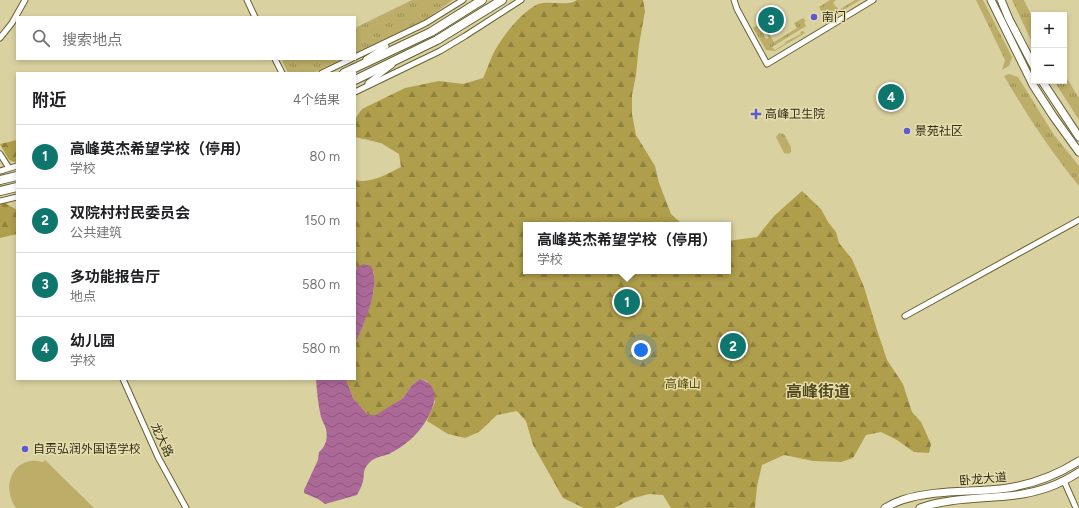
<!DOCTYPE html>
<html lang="zh">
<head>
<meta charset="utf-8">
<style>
  :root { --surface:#fff; --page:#f2f2f2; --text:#202124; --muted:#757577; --line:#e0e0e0; --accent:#0f766e }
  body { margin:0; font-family:Figtree,"Noto Sans SC",sans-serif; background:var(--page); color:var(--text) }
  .controls { position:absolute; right:12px; top:12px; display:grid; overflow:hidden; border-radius:0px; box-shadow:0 2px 6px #0003 }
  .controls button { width:36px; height:36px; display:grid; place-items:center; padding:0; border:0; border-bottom:1px solid var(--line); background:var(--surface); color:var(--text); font:20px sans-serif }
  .you { position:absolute; left:641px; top:350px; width:14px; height:14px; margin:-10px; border:3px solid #fff; border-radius:50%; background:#1a73e8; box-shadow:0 0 0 6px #1a73e833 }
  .badge { display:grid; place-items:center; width:26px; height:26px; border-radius:50%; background:var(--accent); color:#fff; font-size:13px; font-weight:700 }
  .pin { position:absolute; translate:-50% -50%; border:2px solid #fff; box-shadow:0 1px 4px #0006 }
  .popup { position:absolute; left:523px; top:222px; width:208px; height:52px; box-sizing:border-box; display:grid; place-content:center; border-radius:0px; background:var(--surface); filter:drop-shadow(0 1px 3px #0005); font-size:13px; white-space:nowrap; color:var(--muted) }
  .popup b { font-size:15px; color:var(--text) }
  .popup::after { content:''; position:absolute; left:50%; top:100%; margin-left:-8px; border:8px solid transparent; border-top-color:var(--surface) }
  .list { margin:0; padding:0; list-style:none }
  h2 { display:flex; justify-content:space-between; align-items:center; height:52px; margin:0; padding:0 16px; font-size:17px }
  h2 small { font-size:13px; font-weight:400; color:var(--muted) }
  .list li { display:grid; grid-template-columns:26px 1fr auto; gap:12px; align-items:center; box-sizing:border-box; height:64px; padding:0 16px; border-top:1px solid var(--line) }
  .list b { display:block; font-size:15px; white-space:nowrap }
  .list p { margin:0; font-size:13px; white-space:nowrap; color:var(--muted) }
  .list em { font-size:13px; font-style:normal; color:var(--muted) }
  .icon { flex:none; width:22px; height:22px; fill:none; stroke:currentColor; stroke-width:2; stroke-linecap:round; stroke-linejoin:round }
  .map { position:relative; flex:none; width:1079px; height:508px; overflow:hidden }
  .search { position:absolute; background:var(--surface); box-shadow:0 2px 6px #0003; left:16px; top:16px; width:340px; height:44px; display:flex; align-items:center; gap:10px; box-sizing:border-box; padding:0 14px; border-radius:0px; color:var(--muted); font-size:15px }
  .panel { position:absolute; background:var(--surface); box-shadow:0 2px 6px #0003; left:16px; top:72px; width:340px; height:308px; border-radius:0px }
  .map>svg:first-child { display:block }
  .grass { fill:url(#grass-tufts) }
  .forest { fill:url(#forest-firs) }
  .pitch { fill:#bcae68 }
  .water { fill:url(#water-waves) }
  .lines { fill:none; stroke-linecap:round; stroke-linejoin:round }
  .minor-casing { stroke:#696033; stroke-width:7 }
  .major-casing { stroke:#696033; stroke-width:9 }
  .highway-casing { stroke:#696033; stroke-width:10 }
  .minor { stroke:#fff; stroke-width:5 }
  .major { stroke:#fff; stroke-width:7 }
  .highway { stroke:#fff; stroke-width:8 }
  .poi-dot { fill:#5b5bd3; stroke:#e7dead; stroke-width:1.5 }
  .labels { text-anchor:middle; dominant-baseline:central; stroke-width:3; stroke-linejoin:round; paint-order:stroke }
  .poi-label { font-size:12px; fill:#312d1a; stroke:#e7dead; text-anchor:start }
  .park-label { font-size:12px; fill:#554a05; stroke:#e7dead }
  .street-label { font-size:12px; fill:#312d1a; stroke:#e7dead }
  .district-label { font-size:16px; font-weight:bold; fill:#534a1d; stroke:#e7dead }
</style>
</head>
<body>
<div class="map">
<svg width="1079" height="508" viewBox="0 0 1079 508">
  <defs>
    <pattern id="grass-tufts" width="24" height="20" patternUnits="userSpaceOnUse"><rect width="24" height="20" fill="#bcae68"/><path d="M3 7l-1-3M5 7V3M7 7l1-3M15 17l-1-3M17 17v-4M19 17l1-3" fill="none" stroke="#998e55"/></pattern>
    <pattern id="forest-firs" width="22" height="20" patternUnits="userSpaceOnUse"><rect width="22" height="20" fill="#af9e4b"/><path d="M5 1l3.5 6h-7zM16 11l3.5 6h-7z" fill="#8f813e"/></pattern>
    <pattern id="water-waves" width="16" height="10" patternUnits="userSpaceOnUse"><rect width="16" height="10" fill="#ac6998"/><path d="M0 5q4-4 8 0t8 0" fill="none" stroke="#8d577b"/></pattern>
  </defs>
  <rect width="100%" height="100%" fill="#dad1a0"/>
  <g class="grass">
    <path d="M412 0H453L426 19 355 53V28Z"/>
    <path d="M830 0H836L833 3 839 10 855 0H860L837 14 831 13 828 10 824 12 823 10 821 11 819 7Z"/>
    <path d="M976 0H983L1012 57 1009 66 1002 70 1005 60Z"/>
    <path d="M1012 0H1024L1034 21V43L1032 42Z"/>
    <path d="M803 18 806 21 804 22 806 26 772 47 775 50 786 43 785 42 801 34 800 32 803 31 805 33 775 51 766 50 753 28 758 25 766 39 769 38 760 23 762 22 774 42 797 28 794 23Z"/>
    <path d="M286 59H342L313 73H288L282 61Z"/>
    <path d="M1009 74 1018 77 1054 135 1079 166V186C1051 152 1027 115 1004 76Z"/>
    <path d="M1064 74 1079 98V120L1054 81H1064Z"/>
    <path d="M779 133 784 134 791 147V152L789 154 784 153 776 137Z"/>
  </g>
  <g class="forest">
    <path d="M577 0H643L645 11 639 45 636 75 632 95V114L636 135 655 166 659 183 671 214 683 225H526V271H728V241L757 237 774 216 802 191 821 209 828 222 836 232 839 243 852 259 864 287 877 330 887 360 903 384 912 412 921 422 931 444 929 453 914 452 897 440 881 432 866 435 853 458 841 462 813 461 784 455 762 465 757 486 755 508H671L663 495 649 494 634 498 614 508H584L563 498 533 445 526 421 517 411 497 415 479 432 465 438 448 434 427 421 435 402 427 381 420 379 412 385 403 398 376 416 368 415 353 398 346 379H355V345L366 317 374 290V272L357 268 355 271V180C371 184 387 174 401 167L399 154 381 143 355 137V119L362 109 405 88 439 81 463 84 483 78C488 68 491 56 497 47 506 32 522 12 538 4 551 0 565 7 577 0Z"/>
    <path d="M17 140V163L9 160 0 144Z"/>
    <path d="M5 203 17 210V234L0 238V204Z"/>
  </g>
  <path class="pitch" d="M45 460 94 508H16C0 486 14 454 43 462Z"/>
  <g class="water">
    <path d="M363 264 371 266C382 286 363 325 355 345V271L357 268Z"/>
    <path d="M316 379H346L353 398 368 415H376L403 398 412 385 420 379C451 388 425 428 410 440 404 445 397 450 389 454 383 456 375 457 370 462 362 470 365 472 363 481 362 486 359 491 357 495L325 504 318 499 304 493V490L318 460 319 452C326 446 328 438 326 429 325 425 322 421 321 417 318 405 317 392 316 379Z"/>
  </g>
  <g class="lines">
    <defs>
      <g id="minor">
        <path d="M247 0 255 17"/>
        <path d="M734 0 737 9 767 64 873 0"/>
        <path d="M0 38 12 23 25 0"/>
        <path d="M355 57 426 23 463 0"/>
        <path d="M275 59 282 73"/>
        <path d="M366 59 386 46"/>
        <path d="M322 73 351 59"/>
        <path d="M368 83 392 65"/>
        <path d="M355 92 440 51 465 36 521 0"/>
        <path d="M0 154 9 168"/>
        <path d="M0 171 17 166"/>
        <path d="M0 201 17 197"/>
        <path d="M905 316 1079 220"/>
        <path d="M123 379 158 457 186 508"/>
        <path d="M1064 481 1076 508"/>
      </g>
      <g id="major">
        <path d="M991 0 1033 85 1053 116 1079 152"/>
        <path d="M1001 0 1009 19 1034 67"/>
        <path d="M1042 81 1079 137"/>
        <path d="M885 508C890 505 896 502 902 500 936 489 973 493 1008 488 1033 484 1057 475 1079 461"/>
        <path d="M920 508C948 498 978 499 1007 496 1032 494 1058 486 1079 472"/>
      </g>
      <g id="highway">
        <path d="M344 73 431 32 482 0"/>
        <path d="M355 80 437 40 502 0"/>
        <path d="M0 180 17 176"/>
        <path d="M0 191 17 187"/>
      </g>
    </defs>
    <use href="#minor" class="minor-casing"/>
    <use href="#major" class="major-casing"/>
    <use href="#highway" class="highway-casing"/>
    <use href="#minor" class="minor"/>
    <use href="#major" class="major"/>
    <use href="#highway" class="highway"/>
  </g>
  <g class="poi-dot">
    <circle cx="814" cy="17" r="4"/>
    <path d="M754 108h4v4h4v4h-4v4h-4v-4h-4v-4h4z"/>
    <circle cx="907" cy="131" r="4"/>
    <circle cx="25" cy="449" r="4"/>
  </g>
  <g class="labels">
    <g class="poi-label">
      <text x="822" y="17">南门</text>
      <text x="765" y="114">高峰卫生院</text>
      <text x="915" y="131">景苑社区</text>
      <text x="33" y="449">自贡弘润外国语学校</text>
    </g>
    <g class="park-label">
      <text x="683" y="384">高峰山</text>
    </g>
    <g class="street-label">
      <text transform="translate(162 440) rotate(65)">龙大路</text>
      <text transform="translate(983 479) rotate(-5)">卧龙大道</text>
    </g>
    <g class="district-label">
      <text x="818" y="391">高峰街道</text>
    </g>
  </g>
</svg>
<div class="controls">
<button>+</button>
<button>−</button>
</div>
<div class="you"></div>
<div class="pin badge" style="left:627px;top:302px">1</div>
<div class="popup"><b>高峰英杰希望学校（停用）</b>学校</div>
<div class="pin badge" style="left:733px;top:346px">2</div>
<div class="pin badge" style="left:771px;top:20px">3</div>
<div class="pin badge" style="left:891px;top:97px">4</div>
<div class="search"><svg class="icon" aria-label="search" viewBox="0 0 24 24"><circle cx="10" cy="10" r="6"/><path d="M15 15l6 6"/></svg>搜索地点</div>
<section class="panel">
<h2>附近<small>4个结果</small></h2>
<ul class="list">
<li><span class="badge">1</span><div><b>高峰英杰希望学校（停用）</b><p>学校</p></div><em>80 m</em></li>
<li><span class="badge">2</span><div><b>双院村村民委员会</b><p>公共建筑</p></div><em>150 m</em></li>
<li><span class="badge">3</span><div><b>多功能报告厅</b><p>地点</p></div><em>580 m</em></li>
<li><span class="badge">4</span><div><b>幼儿园</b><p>学校</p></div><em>580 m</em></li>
</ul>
</section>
</div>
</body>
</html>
